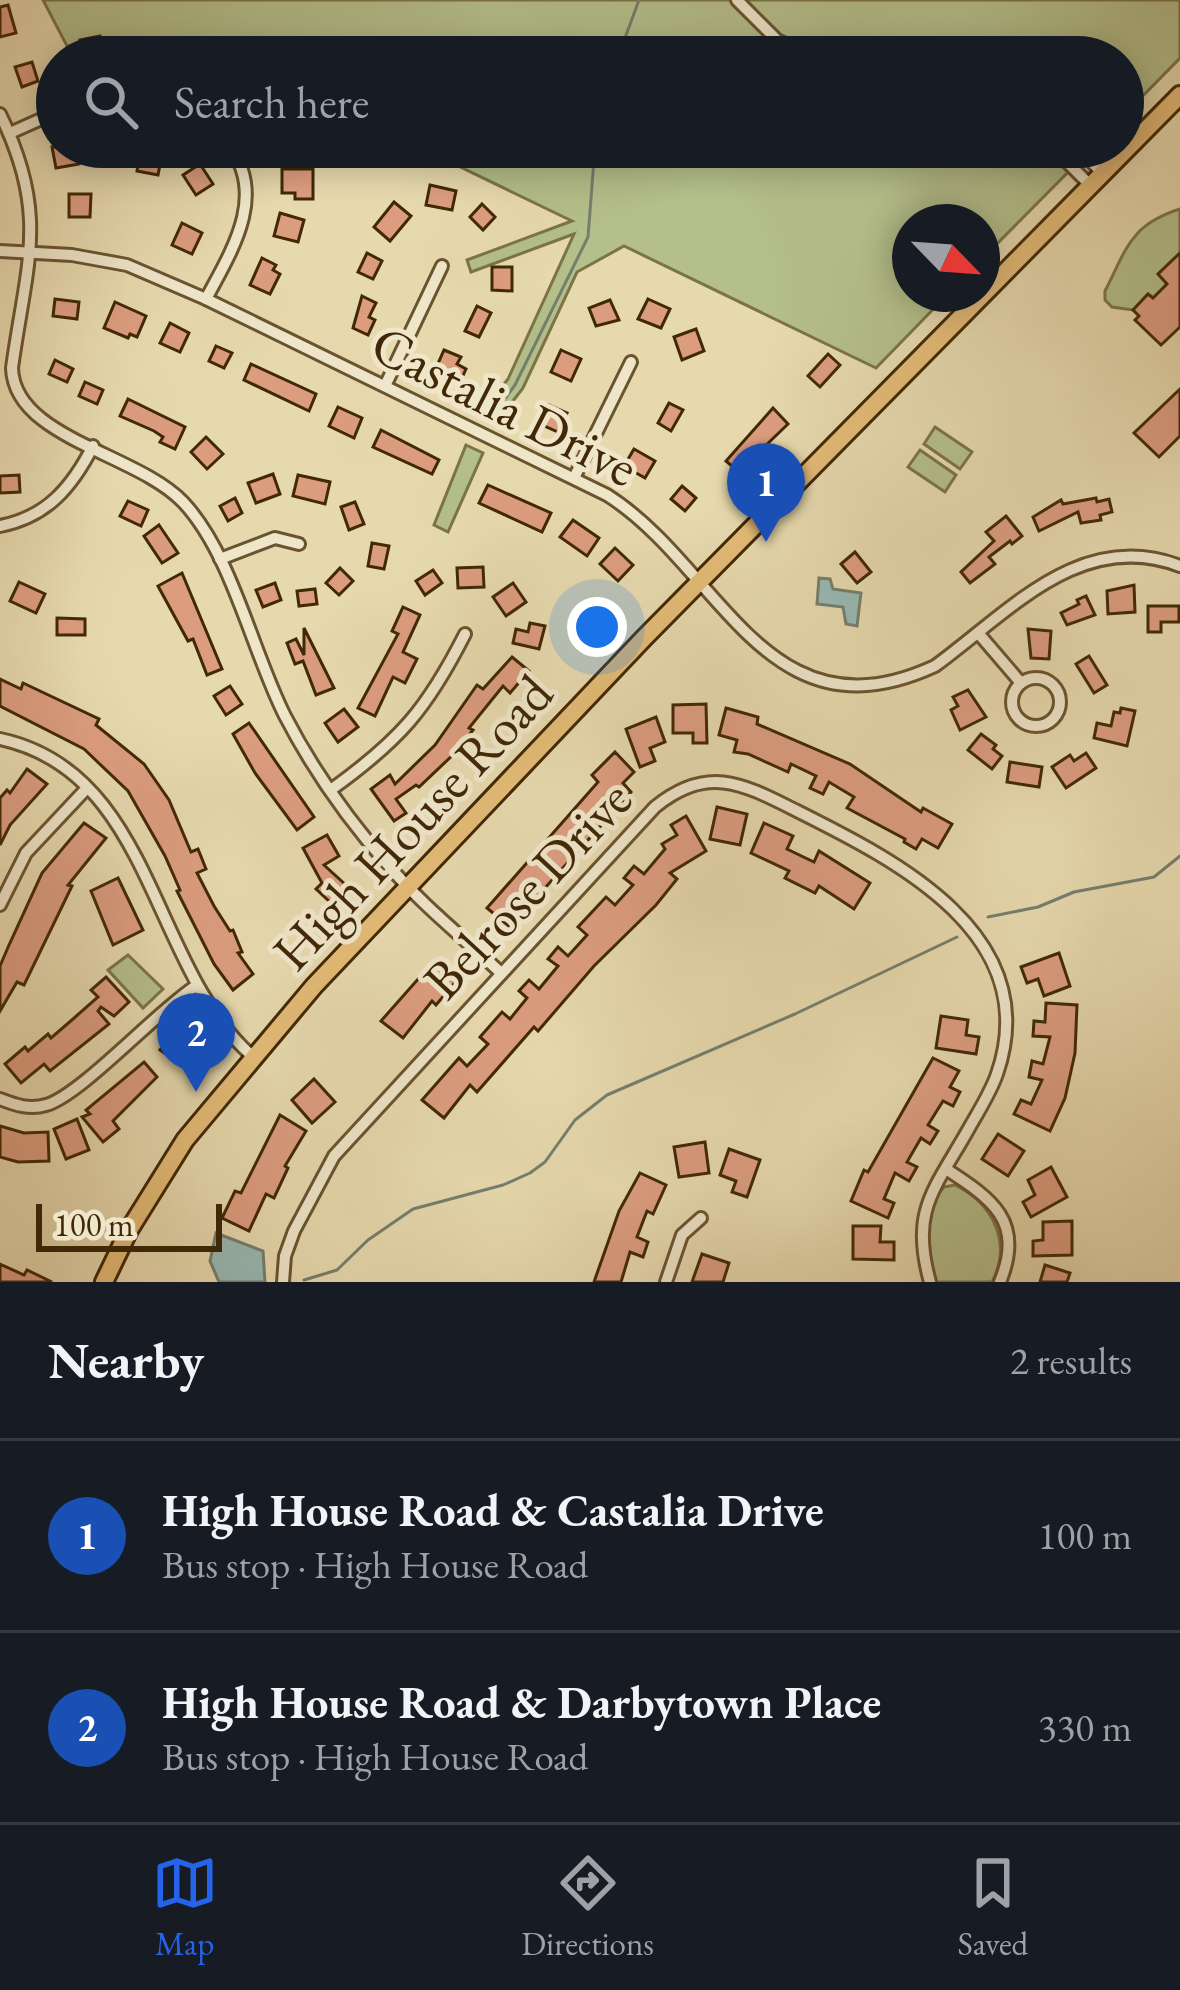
<!DOCTYPE html>
<html lang="en">
<head>
<meta charset="utf-8">
<style>
  :root { --surface:#171b24; --page:#242831; --text:#f1f3f6; --muted:#9ea1a6; --line:#363941; --accent:#2563eb }
  body { margin:0; font-family:"EB Garamond",serif; background:var(--page); color:var(--text) }
  .compass { position:absolute; left:892px; top:204px; width:108px; height:108px; border-radius:50%; background:var(--surface); box-shadow:0 6px 30px #0003; rotate:115deg }
  .scale { position:absolute; left:36px; bottom:30px; width:186px; box-sizing:border-box; padding-left:12px; border:6px solid #412806; border-top:0; font-size:33px; line-height:42px; white-space:nowrap; color:#412806; -webkit-text-stroke:9px #efe6ca; paint-order:stroke }
  .you { position:absolute; left:597px; top:627px; width:42px; height:42px; margin:-30px; border:9px solid #fff; border-radius:50%; background:#1a73e8; box-shadow:0 0 0 18px #1a73e833 }
  .badge { display:grid; place-items:center; width:78px; height:78px; border-radius:50%; background:var(--accent); color:#fff; font-size:39px; font-weight:700 }
  .pin { position:absolute; translate:-50% -99px; filter:drop-shadow(0 3px 6px #0008) }
  .pin::after { content:''; position:absolute; top:63px; width:42px; height:36px; background:inherit; clip-path:polygon(0 0,100% 0,50% 100%) }
  .list { margin:0; padding:0; list-style:none }
  h2 { display:flex; justify-content:space-between; align-items:center; height:156px; margin:0; padding:0 48px; font-size:51px }
  h2 small { font-size:39px; font-weight:400; color:var(--muted) }
  .list li { display:grid; grid-template-columns:78px 1fr auto; gap:36px; align-items:center; box-sizing:border-box; height:192px; padding:0 48px; border-top:3px solid var(--line) }
  .list b { display:block; font-size:45px; white-space:nowrap }
  .list p { margin:0; font-size:39px; white-space:nowrap; color:var(--muted) }
  .list em { font-size:39px; font-style:normal; color:var(--muted) }
  .icon { flex:none; width:66px; height:66px; fill:none; stroke:currentColor; stroke-width:2; stroke-linecap:round; stroke-linejoin:round }
  .map { position:relative; flex:none; width:1180px; height:1282px; overflow:hidden }
  .search { position:absolute; background:var(--surface); box-shadow:0 6px 30px #0003; left:36px; right:36px; top:36px; height:132px; display:flex; align-items:center; gap:30px; box-sizing:border-box; padding:0 42px; border-radius:66px; color:var(--muted); font-size:45px }
  .sheet { height:540px; background:var(--surface) }
  nav { display:flex; justify-content:space-around; align-items:center; box-sizing:border-box; height:168px; border-top:3px solid var(--line); background:var(--surface); font-size:33px; color:var(--muted) }
  nav a { display:grid; justify-items:center; gap:6px }
  nav .on { color:var(--accent) }
  .map>svg:first-child { display:block }
  .green { fill:#b4bf8b; stroke:#7a7448; stroke-width:3 }
  .water { fill:#98b9b3; stroke:#757f6e; stroke-width:3 }
  .lines { fill:none; stroke-linecap:round; stroke-linejoin:round }
  .stream { stroke:#757f6e; stroke-width:3 }
  .building { fill:#dc9d7f; stroke:#412806; stroke-width:3 }
  .street-casing { stroke:#6a5430; stroke-width:16 }
  .primary-casing { stroke:#412806; stroke-width:22 }
  .street { stroke:#efe6ca; stroke-width:10 }
  .primary { stroke:#e4bc77; stroke-width:16 }
  .labels { text-anchor:middle; dominant-baseline:central; stroke-width:10; stroke-linejoin:round; paint-order:stroke }
  .street-label { font-size:54px; fill:#412806; stroke:#efe6ca }
</style>
</head>
<body>
<div class="map">
<svg width="1180" height="1282" viewBox="0 0 1180 1282">
  <rect width="100%" height="100%" fill="#e7d9ae"/>
  <filter id="stains"><feTurbulence type="fractalNoise" baseFrequency=".00167" numOctaves="4"/><feColorMatrix values="0 0 0 0 .2 0 0 0 0 .09 0 0 0 0 .02 0 0 0 .5 -.17"/></filter>
  <radialGradient id="worn" r=".72"><stop offset=".6" stop-color="#630" stop-opacity="0"/><stop offset="1" stop-color="#630" stop-opacity=".3"/></radialGradient>
  <g class="green">
    <path d="M43 0H1180V58L1123 116V57H232L197 40 67 46Z"/>
    <path d="M419 147H1093L982 259V222H910V294H948L876 368 624 246 577 272 523 388 496 423 480 415 508 379 574 234 471 272 467 260 572 221Z"/>
    <path d="M1180 209V253L1159 273 1167 284 1153 298 1148 294 1133 310 1112 307 1105 300V291C1127 248 1130 225 1180 209Z"/>
    <path d="M935 427 972 452 960 469 924 444Z"/>
    <path d="M466 445 483 453 448 532 434 525Z"/>
    <path d="M920 450 956 475 945 492 908 467Z"/>
    <path d="M128 955 163 989 143 1008 108 970Z"/>
    <path d="M955 1185C992 1203 1013 1242 992 1282H936C925 1250 920 1215 944 1187Z"/>
  </g>
  <g class="water">
    <path d="M819 578 830 579 833 589 861 593 857 626 846 624 843 607 817 604Z"/>
    <path d="M216 1233 263 1251 265 1282H219L210 1261Z"/>
  </g>
  <g class="lines">
    <g class="stream">
      <path d="M618 57 639 0"/>
      <path d="M496 411 515 385 588 237 595 147"/>
      <path d="M988 917 1038 907 1074 892 1154 877 1180 856"/>
      <path d="M304 1280 337 1270 368 1240 413 1209 503 1185 530 1173 545 1162 575 1120 607 1095 795 1014 957 937"/>
    </g>
  </g>
  <g class="building">
    <path d="M8 5 16 33 0 37V7Z"/>
    <path d="M100 36 104 57H84L80 40Z"/>
    <path d="M32 62 38 81 22 87 15 67Z"/>
    <path d="M52 147H76L79 164 56 168Z"/>
    <path d="M141 147 163 149 158 175 137 171Z"/>
    <path d="M200 164 213 184 196 195 183 175Z"/>
    <path d="M282 169H313V199H295V193H282Z"/>
    <path d="M430 185 456 191 452 210 426 205Z"/>
    <path d="M69 194H91L90 217H69Z"/>
    <path d="M394 202 411 216 390 241 374 227Z"/>
    <path d="M482 204 495 217 483 230 470 217Z"/>
    <path d="M280 213 304 220 298 242 274 236Z"/>
    <path d="M182 223 202 233 192 254 172 245Z"/>
    <path d="M367 253 382 261 373 279 358 272Z"/>
    <path d="M1180 253V327L1161 345 1135 320 1139 316 1133 310 1148 294 1153 298 1167 284 1158 274Z"/>
    <path d="M262 258 276 265 273 270 280 274 270 294 250 285Z"/>
    <path d="M492 267H512V291L492 290Z"/>
    <path d="M362 296 376 303 369 317 375 320 368 335 353 328Z"/>
    <path d="M55 299 79 302 77 319 53 316Z"/>
    <path d="M648 299 670 309 661 328 638 319Z"/>
    <path d="M610 300 619 320 596 326 589 308Z"/>
    <path d="M115 302 146 316 137 337 130 334 128 338 104 328Z"/>
    <path d="M477 306 491 313 479 337 465 331Z"/>
    <path d="M170 323 189 333 180 352 160 343Z"/>
    <path d="M696 329 704 351 682 360 674 337Z"/>
    <path d="M216 346 232 353 224 368 209 361Z"/>
    <path d="M444 350 461 357 457 364 466 369 461 380 452 375 449 382 433 375Z"/>
    <path d="M561 350 581 359 571 381 551 372Z"/>
    <path d="M828 354 840 365 820 387 808 376Z"/>
    <path d="M55 360 73 369 67 382 49 374Z"/>
    <path d="M251 364 316 394 309 411 244 380Z"/>
    <path d="M85 382 103 390 97 404 79 396Z"/>
    <path d="M1180 389V436L1159 457 1134 433Z"/>
    <path d="M128 399 185 427 175 449 160 442 163 437 154 431 120 416Z"/>
    <path d="M669 403 683 410 671 431 658 423Z"/>
    <path d="M549 405 567 413 558 432 540 424Z"/>
    <path d="M338 407 362 418 354 438 329 426Z"/>
    <path d="M773 408 788 424 762 449 760 446 739 472 726 461Z"/>
    <path d="M381 430 439 460 432 474 373 447Z"/>
    <path d="M206 437 223 454 207 469 191 452Z"/>
    <path d="M634 449 655 461 645 478 624 466Z"/>
    <path d="M273 474 280 494 256 503 248 483Z"/>
    <path d="M19 475 20 492 0 493V476Z"/>
    <path d="M298 475 330 482 325 504 293 496Z"/>
    <path d="M488 485 551 513 542 532 479 503Z"/>
    <path d="M682 486 696 498 685 511 671 499Z"/>
    <path d="M235 498 242 513 228 521 220 506Z"/>
    <path d="M1096 498 1097 502 1109 499 1112 512 1100 515 1101 520 1081 523 1078 512 1039 531 1033 517 1061 500 1063 504Z"/>
    <path d="M128 501 148 510 141 526 120 516Z"/>
    <path d="M355 502 364 524 349 530 341 507Z"/>
    <path d="M1006 516 1022 536 1012 544 1010 541 989 557 995 564 970 583 961 572 994 541 986 532Z"/>
    <path d="M573 520 599 538 587 556 560 537Z"/>
    <path d="M159 525 178 553 162 563 144 536Z"/>
    <path d="M372 543 389 546 384 569 368 566Z"/>
    <path d="M615 548 633 565 618 581 600 564Z"/>
    <path d="M855 552 871 572 857 583 841 564Z"/>
    <path d="M483 567 484 587 458 588 457 568Z"/>
    <path d="M340 568 353 581 339 595 326 583Z"/>
    <path d="M433 570 442 583 425 595 416 581Z"/>
    <path d="M182 573 222 669 207 675 193 639 188 641 158 586Z"/>
    <path d="M19 582 45 594 36 613 10 601Z"/>
    <path d="M275 583 281 600 263 607 256 590Z"/>
    <path d="M513 583 526 602 506 616 493 597Z"/>
    <path d="M1134 585 1135 612 1108 614 1107 591Z"/>
    <path d="M315 589 317 604 299 606 297 591Z"/>
    <path d="M1086 596 1095 615 1067 625 1061 613 1079 604 1077 600Z"/>
    <path d="M1148 606H1179V622H1161V632H1148Z"/>
    <path d="M403 607 420 615 403 652 417 659 405 683 393 677 375 716 358 708 398 634 392 631Z"/>
    <path d="M57 618 85 619V635H57Z"/>
    <path d="M530 623 545 626 539 649 513 643 516 629 528 632Z"/>
    <path d="M304 628 334 688 316 695 303 661 295 664 287 643 296 639 304 655Z"/>
    <path d="M1028 629 1051 631 1049 659 1031 658Z"/>
    <path d="M1089 656 1107 685 1094 693 1076 664Z"/>
    <path d="M512 657 529 671 510 693 503 686 469 728 473 730 456 752 419 787 416 785 396 799 406 813 394 821 371 789 390 775 395 784 435 745 477 685 483 689Z"/>
    <path d="M0 679 21 689 23 683 99 719 96 725 144 764 169 800 191 852 198 849 206 869 197 873 214 906 230 931 233 930 242 952 238 953 253 974 233 990 214 964 177 891 180 890 165 856 128 791 84 749 0 706Z"/>
    <path d="M230 686 242 704 226 715 214 696Z"/>
    <path d="M968 690 986 717 960 730 951 710 958 706 953 697Z"/>
    <path d="M706 704 707 743H693V733H673V705Z"/>
    <path d="M726 708 758 717 757 724 850 764 921 812 923 808 952 824 938 848 922 839 916 849 904 842 905 839 847 808 854 797 829 782 823 794 810 788 816 776 791 764 788 772 748 754 734 752 737 740 719 735Z"/>
    <path d="M1121 708 1135 711 1127 746 1094 738 1097 723 1111 726 1114 712 1120 713Z"/>
    <path d="M344 709 358 727 338 742 325 723Z"/>
    <path d="M656 717 665 742 650 748 655 761 640 767 626 729Z"/>
    <path d="M249 723 314 817 297 830 255 773 233 734Z"/>
    <path d="M981 734 996 745 993 749 1002 756 992 769 968 750Z"/>
    <path d="M615 752 634 772 623 783 631 792 510 927 487 908 598 782 592 775Z"/>
    <path d="M1086 753 1096 768 1066 788 1052 767 1070 755 1074 761Z"/>
    <path d="M1010 762 1042 767 1039 787 1007 782Z"/>
    <path d="M27 769 47 784 10 825 0 845V798L7 790 10 793Z"/>
    <path d="M717 807 747 814 740 845 710 839Z"/>
    <path d="M686 816 706 851 670 873 677 879 656 905 594 966 538 1031 534 1027 477 1092 470 1085 444 1118 422 1100 459 1058 467 1066 488 1044 480 1037 502 1012 510 1019 527 998 519 991 529 980 539 989 558 966 548 959 558 947 568 956 587 935 578 927 606 897 615 905 633 885 624 878 634 866 644 874 665 849 662 844 677 835 671 825Z"/>
    <path d="M84 823 106 838 68 885 72 886 24 985 17 982 0 1011V966L9 945 42 873Z"/>
    <path d="M764 823 793 836 787 849 814 862 819 851 870 883 854 909 819 886 815 893 785 878 789 871 751 853Z"/>
    <path d="M327 835 339 856 324 865 347 886 331 903 316 889 322 883 303 848Z"/>
    <path d="M118 878 143 930 113 945 91 891Z"/>
    <path d="M1059 953 1070 986 1044 996 1038 979 1027 983 1021 967Z"/>
    <path d="M434 961 457 980 436 1005 432 1001 403 1038 381 1021Z"/>
    <path d="M106 977 129 1002 114 1016 101 1007 98 1011 109 1024 50 1071 44 1064 21 1083 5 1064 25 1047 28 1051 48 1034 51 1038 73 1019 98 997 91 990Z"/>
    <path d="M1046 1003 1077 1005 1075 1053 1065 1098 1050 1131 1014 1114 1021 1100 1031 1104 1042 1080 1029 1077 1032 1061 1043 1064 1050 1037 1033 1036 1034 1021 1045 1022Z"/>
    <path d="M941 1016 968 1020 966 1035 979 1037 976 1054 936 1048Z"/>
    <path d="M174 1030 191 1043 177 1062 160 1050Z"/>
    <path d="M933 1058 959 1071 950 1087 960 1092 953 1106 943 1101 928 1125 938 1131 930 1144 921 1138 907 1162 917 1167 909 1181 895 1173 884 1199 894 1203 888 1218 851 1201 864 1170 868 1172Z"/>
    <path d="M144 1062 157 1077 113 1121 119 1129 103 1142 82 1117 90 1114 86 1110Z"/>
    <path d="M314 1079 335 1102 312 1123 292 1100Z"/>
    <path d="M280 1115 306 1131 285 1166 288 1168 274 1198 266 1194 249 1231 222 1218 235 1191 241 1193Z"/>
    <path d="M77 1119 89 1150 66 1159 54 1129Z"/>
    <path d="M0 1126 24 1133 48 1132 49 1161 18 1162 0 1157Z"/>
    <path d="M998 1134 1024 1151 1008 1176 982 1159Z"/>
    <path d="M705 1142 709 1173 679 1177 674 1147Z"/>
    <path d="M729 1149 760 1160 747 1197 732 1192 736 1181 720 1175Z"/>
    <path d="M1051 1167 1067 1197 1031 1217 1023 1202 1035 1195 1028 1180Z"/>
    <path d="M640 1173 666 1185 653 1214 647 1211 637 1237 648 1242 643 1257 630 1252 621 1282H594L619 1211Z"/>
    <path d="M1072 1221V1255L1033 1256V1241L1043 1240V1222Z"/>
    <path d="M853 1226H881L880 1242H894V1260L853 1259Z"/>
    <path d="M702 1254 729 1263 723 1282H692Z"/>
    <path d="M0 1264 24 1275 27 1270 52 1282H0Z"/>
    <path d="M1045 1265 1070 1273 1067 1282H1040Z"/>
  </g>
  <g class="lines">
    <defs>
      <g id="street">
        <path d="M737 0 777 40 813 57"/>
        <path d="M0 114C50 215 26 265 12 368 14 438 136 453 183 502 232 554 252 651 285 716 312 768 350 822 389 866 422 905 464 938 501 973"/>
        <path d="M10 133 57 112"/>
        <path d="M1052 147 1092 187"/>
        <path d="M1078 147 1103 174"/>
        <path d="M0 251 72 255 127 265 206 299 607 495C721 567 766 744 935 666 1009 612 1081 528 1180 566"/>
        <path d="M206 299C231 252 267 197 230 147"/>
        <path d="M385 386 442 266"/>
        <path d="M574 478 631 362"/>
        <path d="M0 526C47 517 72 487 93 446"/>
        <path d="M220 559 275 538 299 544"/>
        <path d="M979 634 1021 683"/>
        <circle cx="1036" cy="702" r="24"/>
        <path d="M0 739C154 772 150 966 252 1056"/>
        <path d="M332 789C400 740 427 709 465 634"/>
        <path d="M0 905 26 853 87 788"/>
        <path d="M0 1099C15 1105 30 1110 46 1105 80 1096 157 1011 196 986"/>
        <path d="M946 1169C992 1199 1025 1221 1000 1282"/>
        <path d="M283 1282 285 1256 294 1231 334 1156 655 807C708 764 743 784 797 811 897 861 1045 935 997 1074 990 1094 978 1112 968 1130 934 1190 910 1211 930 1282"/>
        <path d="M666 1282 682 1235 701 1218"/>
      </g>
      <path id="primary" d="M104 1282 129 1230 185 1140 314 986 644 638 1180 95"/>
    </defs>
    <use href="#street" class="street-casing"/>
    <use href="#primary" class="primary-casing"/>
    <use href="#street" class="street"/>
    <use href="#primary" class="primary"/>
  </g>
  <g class="labels">
    <g class="street-label">
      <text transform="translate(505 405) rotate(27)">Castalia Drive</text>
      <text transform="translate(412 822) rotate(-47)">High House Road</text>
      <text transform="translate(527 889) rotate(-47)">Belrose Drive</text>
    </g>
  </g>
  <rect width="100%" height="100%" filter="url(#stains)"/>
  <rect width="100%" height="100%" fill="url(#worn)"/>
</svg>
<svg class="compass" viewBox="-18 -18 36 36"><path d="M0-13l5 13h-10z" fill="#e53935"/><path d="M0 13l5-13h-10z" fill="#9ea1a6"/></svg>
<div class="scale">100 m</div>
<div class="you"></div>
<div class="pin badge" style="left:766px;top:542px;background:#1a4fb4">1</div>
<div class="pin badge" style="left:196px;top:1092px;background:#1a4fb4">2</div>
<div class="search"><svg class="icon" aria-label="search" viewBox="0 0 24 24"><circle cx="10" cy="10" r="6"/><path d="M15 15l6 6"/></svg>Search here</div>
</div>
<section class="sheet">
<h2>Nearby<small>2 results</small></h2>
<ul class="list">
<li><span class="badge" style="background:#1a4fb4">1</span><div><b>High House Road &amp; Castalia Drive</b><p>Bus stop · High House Road</p></div><em>100 m</em></li>
<li><span class="badge" style="background:#1a4fb4">2</span><div><b>High House Road &amp; Darbytown Place</b><p>Bus stop · High House Road</p></div><em>330 m</em></li>
</ul>
</section>
<nav>
<a class="on"><svg class="icon" aria-label="map" viewBox="0 0 24 24"><path d="M3 6l6-2 6 2 6-2v14l-6 2-6-2-6 2zM9 4v14M15 6v14"/></svg>Map</a>
<a><svg class="icon" aria-label="directions" viewBox="0 0 24 24"><path d="M12 3l9 9-9 9-9-9zM9 14v-3h6M13 9l2 2-2 2"/></svg>Directions</a>
<a><svg class="icon" aria-label="saved" viewBox="0 0 24 24"><path d="M7 4h10v16l-5-4-5 4z"/></svg>Saved</a>
</nav>
</body>
</html>
